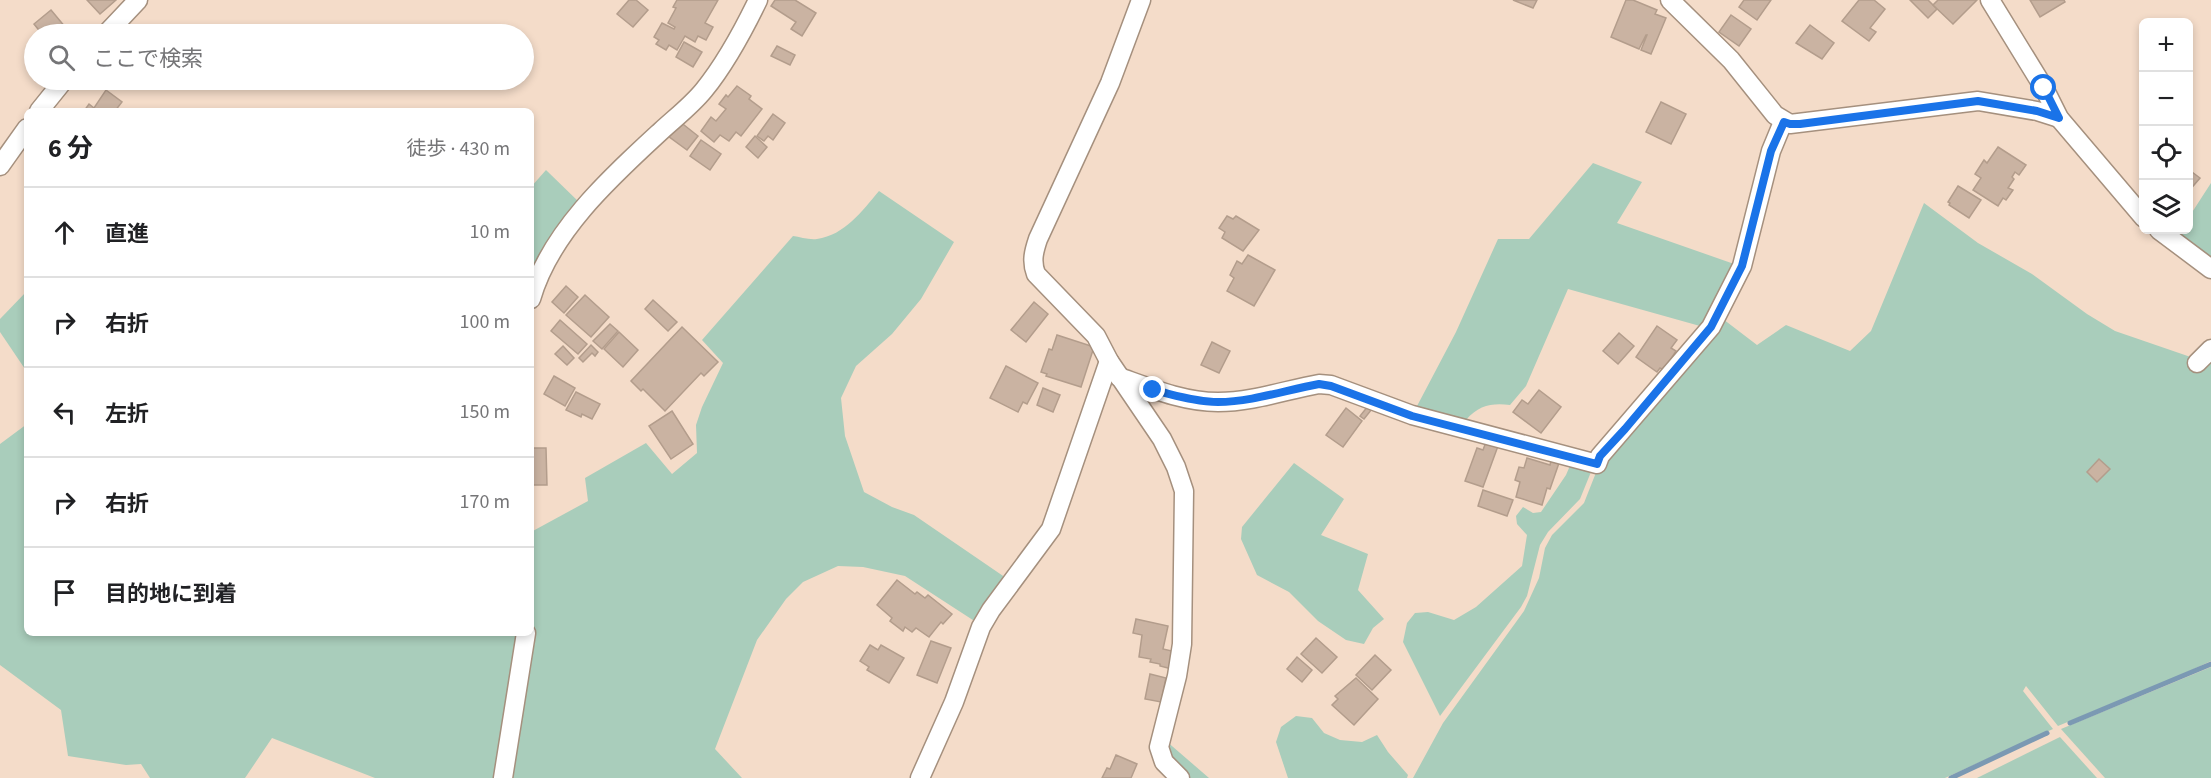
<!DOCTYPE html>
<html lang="ja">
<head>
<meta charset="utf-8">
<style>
  :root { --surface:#fff; --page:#f6f6f6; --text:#202124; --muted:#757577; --line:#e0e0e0 }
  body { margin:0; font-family:"Source Sans 3","Noto Sans JP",sans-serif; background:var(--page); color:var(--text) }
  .controls { position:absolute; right:18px; top:18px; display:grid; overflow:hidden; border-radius:9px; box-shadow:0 3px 9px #0003 }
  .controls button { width:54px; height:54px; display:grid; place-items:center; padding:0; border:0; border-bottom:2px solid var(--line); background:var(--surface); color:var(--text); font:30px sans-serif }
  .stop { position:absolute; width:18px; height:18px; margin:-14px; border:4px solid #1a73e8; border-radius:50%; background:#fff }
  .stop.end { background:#1a73e8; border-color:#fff; box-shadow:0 2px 6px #0008 }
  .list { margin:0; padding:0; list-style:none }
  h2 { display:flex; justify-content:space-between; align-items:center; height:78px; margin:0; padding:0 24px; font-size:26px }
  h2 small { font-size:20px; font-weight:400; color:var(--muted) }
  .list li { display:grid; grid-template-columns:39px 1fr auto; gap:18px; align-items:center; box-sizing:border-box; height:90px; padding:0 24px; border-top:2px solid var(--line) }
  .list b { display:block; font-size:22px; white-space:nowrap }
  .list em { font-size:20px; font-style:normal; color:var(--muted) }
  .icon { flex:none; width:33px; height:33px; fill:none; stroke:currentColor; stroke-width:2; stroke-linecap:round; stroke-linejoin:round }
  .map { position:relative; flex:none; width:2211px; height:778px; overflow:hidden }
  .search { position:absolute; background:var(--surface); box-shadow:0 3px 9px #0003; left:24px; top:24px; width:510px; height:66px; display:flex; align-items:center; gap:15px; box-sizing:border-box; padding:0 21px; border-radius:33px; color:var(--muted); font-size:22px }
  .panel { position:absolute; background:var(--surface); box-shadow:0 3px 9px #0003; left:24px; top:108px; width:510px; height:528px; border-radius:9px }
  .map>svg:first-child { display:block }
  .green { fill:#a9cdbb }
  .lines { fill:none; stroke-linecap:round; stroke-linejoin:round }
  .stream { stroke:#7b99b3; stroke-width:5 }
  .building { fill:#cab3a2; stroke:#b39d8c; stroke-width:1.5 }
  .street-casing { stroke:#a5907e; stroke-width:21 }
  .street { stroke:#fff; stroke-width:18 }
  .route { stroke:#1a73e8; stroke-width:8 }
</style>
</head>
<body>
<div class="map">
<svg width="2211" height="778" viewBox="0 0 2211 778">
  <rect width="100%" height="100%" fill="#f4dcc9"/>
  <g class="green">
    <path d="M1593 163 1642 182 1617 223 1737 265 1725 290 1700 326 1568 289 1526 386 1510 405C1492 403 1479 405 1466 420L1416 408 1456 332 1498 239H1529Z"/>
    <path d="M546 170 581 204 531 292V187Z"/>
    <path d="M2211 183V259L2178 234 2181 230H2188L2189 217Z"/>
    <path d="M879 191 954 242 921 299 892 334 856 366 841 398 845 436 864 492 892 507 914 515 1009 580 979 624 905 576 863 567 838 566 803 582 786 599 757 640 715 749 742 778H506L531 633V532L588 501 585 478 646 443 672 474 697 453 696 425 702 407 723 363 702 340 793 236C800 237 809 240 817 239 845 235 862 211 879 191Z"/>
    <path d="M1924 203 1978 243 2032 274 2087 314 2115 331 2211 364V661C2161 685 2109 704 2058 726L2026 686 2023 691 2053 729 1945 778H1413L1443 723 1524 611 1539 578 1545 548 1552 535 1584 503 1597 470 1719 316 1757 345 1786 325 1850 351 1871 331Z"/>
    <path d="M27 291V372L0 332V319Z"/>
    <path d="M27 424V633H522L499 778H375L272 738 245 778H150L141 764 126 765 68 756 61 710 0 665V444Z"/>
    <path d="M1572 461 1593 467 1580 499 1548 532 1540 545 1527 596 1521 607 1440 716 1403 642 1407 623 1415 613 1428 612 1454 620 1476 607 1522 566 1527 535 1517 524 1516 516 1523 507 1533 513 1541 512 1566 475Z"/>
    <path d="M1294 463 1344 499 1321 535 1368 554 1358 590 1384 619 1373 628 1364 644 1346 640 1318 621 1289 592 1257 575 1241 539 1242 527Z"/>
    <path d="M2211 667V778H2105L2061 729Z"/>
    <path d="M1296 716 1312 718 1324 733 1340 740 1362 742 1377 735 1388 752 1408 775 1407 778H1288L1276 742 1281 727Z"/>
    <path d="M2060 737 2097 778H1977Z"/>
    <path d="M1165 740 1209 778H1185L1170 762Z"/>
  </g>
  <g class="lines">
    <g class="stream">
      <path d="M2070 723C2117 703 2164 684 2211 664"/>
      <path d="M1951 778 2047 733"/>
    </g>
  </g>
  <g class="building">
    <path d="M87 0H116L100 14Z"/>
    <path d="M629 0H636L648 10 633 27 617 14Z"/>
    <path d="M677 0H718L705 23 713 27 706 40 698 36 695 42 685 36 677 50 669 45 666 50 656 44 659 40 654 37 662 23 674 29 675 27 668 23 676 8 673 7Z"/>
    <path d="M775 0H795L816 13 802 36 791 29 796 22 771 6Z"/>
    <path d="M1513 0H1537L1533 8Z"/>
    <path d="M1626 0H1633L1657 10 1655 14 1666 18 1651 54 1641 50 1647 35H1646L1639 49 1611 37Z"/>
    <path d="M1744 0H1771L1757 20 1739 7Z"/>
    <path d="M1859 0H1874L1885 9 1870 28 1876 32 1869 41 1842 21Z"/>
    <path d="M1910 0H1928L1937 9 1928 18Z"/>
    <path d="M1938 0H1977L1953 24 1933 5Z"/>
    <path d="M2030 0H2064L2065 2 2040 17Z"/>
    <path d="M51 10 71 34H42L34 24Z"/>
    <path d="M1731 15 1751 29 1739 46 1719 32Z"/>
    <path d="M1810 25 1834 43 1822 59 1796 43Z"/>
    <path d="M684 42 702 52 693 67 676 57Z"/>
    <path d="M777 46 795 55 790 65 771 56Z"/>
    <path d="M737 86 751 96 749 99 762 109 741 136 736 132 729 141 720 135 714 142 701 131 711 117 716 121 726 109 719 104 726 95 728 97Z"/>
    <path d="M106 90 122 102 115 111H84L89 104 94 108Z"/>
    <path d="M1661 102 1686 114 1671 144 1646 132Z"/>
    <path d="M773 114 785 123 773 140 768 136 764 141 757 136Z"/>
    <path d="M679 121 698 136 687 150 668 136Z"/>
    <path d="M755 136 767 147 758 158 746 147Z"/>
    <path d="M701 140 721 154 710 170 690 156Z"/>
    <path d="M1998 147 2026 165 2019 175 2015 172 2012 177 2014 179 2008 188 2013 190 2006 200 2003 198 1998 206 1973 190 1981 178 1975 174 1984 160 1987 163Z"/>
    <path d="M2188 169 2200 178 2188 192Z"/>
    <path d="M1958 186 1981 200 1969 218 1949 205 1950 203 1948 202Z"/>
    <path d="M1227 216 1233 219 1236 216 1259 230 1243 251 1222 238 1225 232 1219 228Z"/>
    <path d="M1248 255 1275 270 1254 306 1227 291 1234 278 1230 275 1237 261 1242 264Z"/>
    <path d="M566 286 578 297 564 313 552 302Z"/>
    <path d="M585 295 609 317 591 337 566 315Z"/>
    <path d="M653 300 677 322 668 331 645 309Z"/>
    <path d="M1034 302 1048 314 1026 342 1011 330Z"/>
    <path d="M560 320 587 344 578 354 551 331Z"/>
    <path d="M610 324 618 331 602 349 593 341Z"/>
    <path d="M1657 326 1677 340 1671 348 1676 351 1664 370 1660 368 1657 372 1636 357Z"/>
    <path d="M682 327 718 362 704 376 701 373 665 411 643 389 641 391 631 381Z"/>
    <path d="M619 332 638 350 623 367 604 349Z"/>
    <path d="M1619 333 1634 346 1618 364 1603 351Z"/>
    <path d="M1057 335 1094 347 1081 387 1046 376 1047 374 1041 372 1049 349 1052 350Z"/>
    <path d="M1212 342 1230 351 1219 373 1201 365Z"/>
    <path d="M591 345 598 352 595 356 592 353 583 362 579 358Z"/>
    <path d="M563 346 574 358 567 365 555 354Z"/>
    <path d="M1006 366 1038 383 1027 404 1023 402 1018 412 990 398Z"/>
    <path d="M554 376 575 388 565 406 544 394Z"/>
    <path d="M1043 388 1060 395 1053 412 1037 405Z"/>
    <path d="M1539 390 1561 407 1541 433 1513 412 1522 400 1528 404Z"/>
    <path d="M576 392 600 404 592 419 582 414 581 417 566 410Z"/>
    <path d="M1368 406 1372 409 1364 419 1360 416Z"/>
    <path d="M1346 408 1362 421 1343 447 1326 435Z"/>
    <path d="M672 411 693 444 671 459 649 426Z"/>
    <path d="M1486 442 1498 446 1483 487 1465 481 1477 448 1483 450Z"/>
    <path d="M531 448H546L547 485H531Z"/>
    <path d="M1527 458 1550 465 1551 461 1559 463 1550 489 1547 488 1542 505 1516 497 1520 482 1515 480 1519 467 1524 468Z"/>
    <path d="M2099 459 2110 469 2097 482 2087 472Z"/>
    <path d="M1483 490 1513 500 1507 516 1478 506Z"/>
    <path d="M897 580 915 594 917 592 925 598 928 595 952 614 943 624 941 622 929 637 916 628 912 632 905 627 903 631 890 621 892 618 877 605Z"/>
    <path d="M1136 619 1168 626 1163 649 1176 652 1172 669 1160 666V664L1150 662 1151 659 1139 657 1142 635 1133 633Z"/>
    <path d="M1316 638 1337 657 1322 673 1301 654Z"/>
    <path d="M931 641 951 648 937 683 917 675Z"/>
    <path d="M870 645 878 650 881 645 904 658 889 683 867 670 869 667 860 661Z"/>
    <path d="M1375 655 1391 670 1372 690 1356 675Z"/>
    <path d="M1297 657 1312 670 1302 682 1287 669Z"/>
    <path d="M1150 674 1166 678 1161 702 1145 699Z"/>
    <path d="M1356 678 1378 699 1354 725 1332 705 1338 699 1335 696Z"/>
    <path d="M1116 755 1137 764 1131 778H1102L1107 768 1110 769Z"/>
  </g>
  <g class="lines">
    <defs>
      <g id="street">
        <path d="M1141 0 1110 83 1038 239C1034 251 1031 261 1036 274L1096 336 1109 361 1162 439 1176 467 1184 491 1182 644 1177 676 1159 747 1164 762 1180 778"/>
        <path d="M1670 0 1731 60 1775 115 1790 124 1978 101 2037 111 2059 118"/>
        <path d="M1990 0 2044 88 2059 118 2144 218"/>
        <path d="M106 34 138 0"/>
        <path d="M39 111 64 80"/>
        <path d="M0 166 27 128"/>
        <path d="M2159 230 2211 269"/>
        <path d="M531 299C550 232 611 177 661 131 675 118 692 105 704 90 726 63 743 31 758 0"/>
        <path d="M2197 363 2211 349"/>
        <path d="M1119 377C1150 388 1184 402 1218 402 1252 402 1286 390 1319 384L1331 385 1412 415 1597 464 1600 456 1711 327 1742 266 1771 151 1783 122"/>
        <path d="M503 778 526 633"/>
        <path d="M920 778 954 702 981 627 991 610 1051 529 1109 361"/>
      </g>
    </defs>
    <use href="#street" class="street-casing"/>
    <use href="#street" class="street"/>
  </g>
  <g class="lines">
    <path class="route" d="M1153 390C1175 395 1196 402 1218 402 1251 402 1286 390 1319 384L1331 386 1412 416 1597 464 1600 456 1625 429 1711 327 1742 266 1771 151 1784 122 1790 124H1800L1978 101 2037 111 2059 118 2044 88"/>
  </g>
</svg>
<div class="controls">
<button>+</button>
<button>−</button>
<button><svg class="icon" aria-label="locate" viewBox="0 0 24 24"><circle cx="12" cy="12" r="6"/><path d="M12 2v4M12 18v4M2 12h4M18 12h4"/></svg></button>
<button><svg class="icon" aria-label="layers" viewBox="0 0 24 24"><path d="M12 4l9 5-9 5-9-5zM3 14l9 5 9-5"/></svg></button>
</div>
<div class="stop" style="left:2044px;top:88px"></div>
<div class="stop end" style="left:1153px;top:390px"></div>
<div class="search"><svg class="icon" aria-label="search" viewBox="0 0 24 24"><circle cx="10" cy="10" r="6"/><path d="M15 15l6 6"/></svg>ここで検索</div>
<section class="panel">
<h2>6 分<small>徒歩 · 430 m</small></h2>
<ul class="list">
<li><svg class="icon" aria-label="ahead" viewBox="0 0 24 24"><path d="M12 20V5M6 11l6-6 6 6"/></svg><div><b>直進</b></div><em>10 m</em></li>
<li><svg class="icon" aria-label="right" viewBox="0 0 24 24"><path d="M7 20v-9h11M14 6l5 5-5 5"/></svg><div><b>右折</b></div><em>100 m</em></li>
<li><svg class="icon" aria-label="left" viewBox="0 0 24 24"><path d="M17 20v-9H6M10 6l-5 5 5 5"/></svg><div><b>左折</b></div><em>150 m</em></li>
<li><svg class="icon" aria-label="right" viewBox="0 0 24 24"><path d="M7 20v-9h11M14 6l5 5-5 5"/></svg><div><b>右折</b></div><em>170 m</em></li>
<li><svg class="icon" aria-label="arrive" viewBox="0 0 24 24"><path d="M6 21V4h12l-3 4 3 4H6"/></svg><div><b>目的地に到着</b></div></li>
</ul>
</section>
</div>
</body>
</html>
